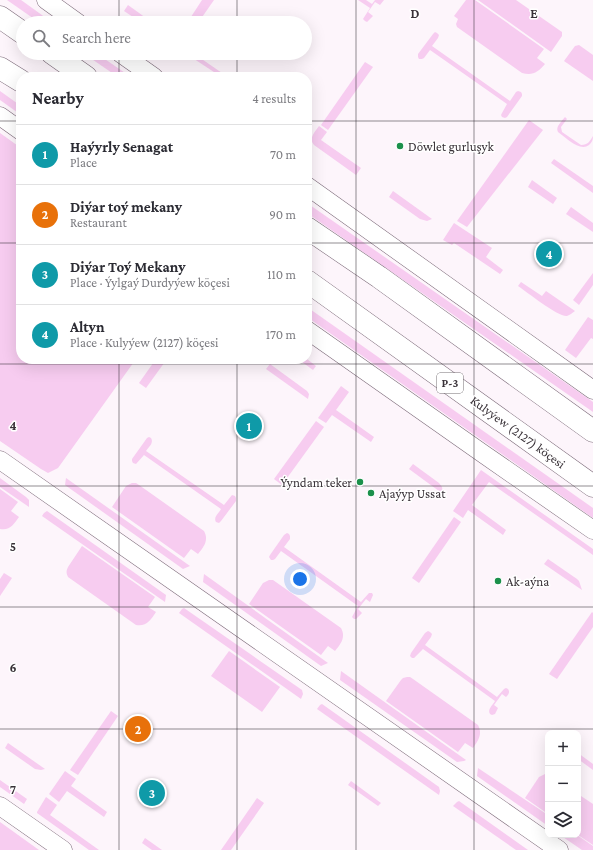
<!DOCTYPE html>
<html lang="en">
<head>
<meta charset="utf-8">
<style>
  :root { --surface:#fff; --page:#f2f2f3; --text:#2b2b33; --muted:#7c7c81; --line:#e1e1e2; --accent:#1a73e8 }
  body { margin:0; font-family:"Crimson Pro",serif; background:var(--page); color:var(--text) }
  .controls { position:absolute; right:12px; bottom:12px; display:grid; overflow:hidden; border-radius:8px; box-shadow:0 4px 16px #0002 }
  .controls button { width:36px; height:36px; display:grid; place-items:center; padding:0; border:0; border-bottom:1px solid var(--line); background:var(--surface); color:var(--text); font:20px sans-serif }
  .you { position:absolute; left:300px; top:579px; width:14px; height:14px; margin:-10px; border:3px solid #fff; border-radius:50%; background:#1a73e8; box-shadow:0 0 0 6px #1a73e833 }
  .badge { display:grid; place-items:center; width:26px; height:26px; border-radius:50%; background:var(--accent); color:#fff; font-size:13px; font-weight:700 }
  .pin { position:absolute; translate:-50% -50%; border:2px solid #fff; box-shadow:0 1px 4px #0006 }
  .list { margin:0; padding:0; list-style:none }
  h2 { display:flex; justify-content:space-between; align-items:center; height:52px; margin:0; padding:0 16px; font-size:17px }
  h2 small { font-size:13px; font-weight:400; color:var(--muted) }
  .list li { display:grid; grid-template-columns:26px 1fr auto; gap:12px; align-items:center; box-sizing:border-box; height:60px; padding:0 16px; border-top:1px solid var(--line) }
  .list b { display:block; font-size:15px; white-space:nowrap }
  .list p { margin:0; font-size:13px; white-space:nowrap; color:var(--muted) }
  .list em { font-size:13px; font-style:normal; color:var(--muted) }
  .icon { flex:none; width:22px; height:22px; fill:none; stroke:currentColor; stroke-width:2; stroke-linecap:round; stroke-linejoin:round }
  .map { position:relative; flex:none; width:593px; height:850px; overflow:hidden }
  .search { position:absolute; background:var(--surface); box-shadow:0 4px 16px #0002; left:16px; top:16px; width:296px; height:44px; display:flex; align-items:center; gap:10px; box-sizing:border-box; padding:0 14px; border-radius:22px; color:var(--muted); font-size:15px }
  .panel { position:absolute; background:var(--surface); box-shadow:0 4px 16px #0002; left:16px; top:72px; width:296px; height:292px; border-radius:16px }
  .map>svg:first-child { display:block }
  .green { fill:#f7ccf0 }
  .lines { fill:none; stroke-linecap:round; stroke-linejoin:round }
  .minor-casing { stroke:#7c6a79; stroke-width:19 }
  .highway-casing { stroke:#7c6a79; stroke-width:23 }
  .minor { stroke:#fff; stroke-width:18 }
  .highway { stroke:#fff; stroke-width:22 }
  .grid { fill:none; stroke:#383137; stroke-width:1; stroke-opacity:0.55 }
  .poi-dot { fill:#1b904b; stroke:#fff; stroke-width:1.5 }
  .labels { text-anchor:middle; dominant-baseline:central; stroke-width:3; stroke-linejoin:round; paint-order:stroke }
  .shield { fill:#fff; stroke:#746f73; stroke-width:1 }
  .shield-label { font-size:12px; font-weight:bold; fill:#383137 }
  .poi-label { font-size:13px; fill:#383137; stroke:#fff; text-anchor:start }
  .street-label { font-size:13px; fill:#383137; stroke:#fff }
  .grid-label { font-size:13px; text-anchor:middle; font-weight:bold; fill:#383137; stroke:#fff; stroke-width:3; stroke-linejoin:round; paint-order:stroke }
</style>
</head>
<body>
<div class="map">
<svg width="593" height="850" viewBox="0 0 593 850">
  <rect width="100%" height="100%" fill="#fdf5fb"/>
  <g class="green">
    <path d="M7 0H21L53 23H40Z"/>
    <path d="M202 0H214L198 23H187Z"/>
    <path d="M358 0H366L372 4 375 0H384L380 5 375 2 368 12 373 16 367 22 365 21 363 19 370 8Z"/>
    <path d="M466 0H475L544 49 537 58 545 64C538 72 533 76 522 73L457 27 456 24 458 19 454 16Z"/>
    <path d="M478 0H516L562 32V36L551 52Z"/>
    <path d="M128 5 153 23H142L124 11Z"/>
    <path d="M435 32 437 33 439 35 438 38 432 46 510 101 516 92 518 91 521 92 522 94V96L507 117 505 118 502 117 501 115 502 113 507 104 430 50 424 58 422 59H419L418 57V54L433 34Z"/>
    <path d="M579 45 593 55V81L564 61 575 46Z"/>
    <path d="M83 53H96L131 77H118Z"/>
    <path d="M185 53H193L222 73 220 76Z"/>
    <path d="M365 62 373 67 328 130 321 125Z"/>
    <path d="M0 91 21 106V115L0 100Z"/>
    <path d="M565 117 567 119 561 127 562 132 581 145C588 145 590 141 593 136 593 140 592 142 589 145 580 152 566 138 558 132 555 127 562 121 565 117Z"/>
    <path d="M529 120 543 130 467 227 457 221Z"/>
    <path d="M319 126 327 132 321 140 361 168 356 175 314 145C308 138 315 132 319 126Z"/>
    <path d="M0 133 21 148V359H136L58 468 48 473 41 469 0 441Z"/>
    <path d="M554 159 593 186V193L551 163Z"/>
    <path d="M532 180 557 198 553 204 528 187Z"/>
    <path d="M393 191 432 219 427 221 420 219 389 197Z"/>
    <path d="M307 203 593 402V412L307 213Z"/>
    <path d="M571 207 593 223V232L566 214Z"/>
    <path d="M454 223 492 248 486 257 503 270 500 274 454 243 452 245 443 240Z"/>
    <path d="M593 273V285L579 305 573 300Z"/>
    <path d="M521 282 542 296 546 291 575 311C572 313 570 315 567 316 558 317 527 292 518 286Z"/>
    <path d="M307 307 593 508V518L307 317Z"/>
    <path d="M588 317 593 320V339L591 338 576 358 565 350Z"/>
    <path d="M156 359H167L146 388 139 383Z"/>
    <path d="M298 359H307L316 366 313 370Z"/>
    <path d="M270 364 307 391 309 394 308 399 266 369Z"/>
    <path d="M341 386 349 392 336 410 374 437 371 442 332 415 326 423 318 418Z"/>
    <path d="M316 421 324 427 282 485 274 479Z"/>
    <path d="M149 437 151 438C154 443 149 447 146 451L224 505 232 495 235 496 236 498V501L221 521 219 523 216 522C213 517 219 513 221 509L144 455 136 464 133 463 132 461V459L147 438Z"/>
    <path d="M413 464 439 483 442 487 443 494 409 469Z"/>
    <path d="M481 470 593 549V555L489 482 472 505 506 530 503 535 468 510 463 518 453 511Z"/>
    <path d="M0 478 26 497 29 500V507L0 487Z"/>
    <path d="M66 478 190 566 183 569 65 485Z"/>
    <path d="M132 483H136L139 485 204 531C209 540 204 547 198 554L191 549 184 558 112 507 126 486Z"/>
    <path d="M0 489 18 502 11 511 19 517C14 524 10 531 0 529Z"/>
    <path d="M47 511 166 595 165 602 42 516 44 513Z"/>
    <path d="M454 517 461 522 419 583 412 578Z"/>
    <path d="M287 533 289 534 290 536V539L284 547 361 602 369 593H372L373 595 370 602 366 599 358 609 362 613 356 619H354L352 617 358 606 281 551 275 559 273 560H271L269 557 270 555 284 535Z"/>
    <path d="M82 546 155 597 148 607 156 612C151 620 146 627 136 625L68 577C66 573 66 571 68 567Z"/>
    <path d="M548 559 577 579 579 581 582 590 544 564Z"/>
    <path d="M4 573 12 578 0 596V579Z"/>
    <path d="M204 574 328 663 321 666 203 582Z"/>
    <path d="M269 580H273L341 628C346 637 341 644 335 651L328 646 321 655 249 604 263 583Z"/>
    <path d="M184 608 302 690 303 694 301 699 179 613 182 609Z"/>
    <path d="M592 612 593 613V627L557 679 549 674Z"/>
    <path d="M428 631 430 632 432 634 431 637 425 645 497 697 504 689 506 688 508 689C510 692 509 694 506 697L502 694 494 705 498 708 495 714 492 715 490 714C487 709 493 705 495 701L423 649 414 658H412L410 656 411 653 425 633Z"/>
    <path d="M229 651 280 687 262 712 211 676Z"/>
    <path d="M341 671 466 760 464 761 457 762 340 680Z"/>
    <path d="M407 677H410L413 679 478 725C483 734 478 741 473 748L465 743 458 752 386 701 401 680 403 678Z"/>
    <path d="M322 704 439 787 440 791 439 795 317 709 320 705Z"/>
    <path d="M111 711 118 716 78 775 70 770Z"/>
    <path d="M8 743 45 769 41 770 35 769 5 748Z"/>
    <path d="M578 753 593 764V770L578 759Z"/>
    <path d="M478 768 548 815V826L477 776Z"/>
    <path d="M65 771 76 779 71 786 107 812 104 817 67 791 59 802 49 794Z"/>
    <path d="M545 774H548V814L525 798 539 777Z"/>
    <path d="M0 780 27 799 24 804 0 787Z"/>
    <path d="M351 781 381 803 378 806 348 785Z"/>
    <path d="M578 794 593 804V845L578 835Z"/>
    <path d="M46 797 57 805 50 815 99 850H89L37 813V812Z"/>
    <path d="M257 798 264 803 231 850H221Z"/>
    <path d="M459 801 528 850H516L453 806 457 802Z"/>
    <path d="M0 822 39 850H0Z"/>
    <path d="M560 835H577L593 846V850H582Z"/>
    <path d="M145 838 162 850H152L142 843Z"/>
  </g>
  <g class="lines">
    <defs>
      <g id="minor">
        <path d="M46 0 78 23"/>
        <path d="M120 53 154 77"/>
        <path d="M0 116 21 131"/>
        <path d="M307 186 593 390"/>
        <path d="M307 330 482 453 593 530"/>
        <path d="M0 460 559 850"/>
        <path d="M0 806 63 850"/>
      </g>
      <g id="highway">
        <path d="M0 17 23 33"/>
        <path d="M52 53 86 77"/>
        <path d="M0 68 21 81"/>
        <path d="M307 228 379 277 593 431"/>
        <path d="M307 281 593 486"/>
      </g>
    </defs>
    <use href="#minor" class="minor-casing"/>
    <use href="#highway" class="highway-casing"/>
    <use href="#minor" class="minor"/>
    <use href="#highway" class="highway"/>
  </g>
  <path class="grid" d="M119 0V23M237 0V23M356 0V850M474 0V850M119 53V77M237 53V77M0 121H21M307 121H593M0 243H21M307 243H593M119 359V850M237 359V850M0 364H593M0 486H593M0 607H593M0 729H593"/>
  <g class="poi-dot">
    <circle cx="400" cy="146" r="4"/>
    <circle cx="360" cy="482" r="4"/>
    <circle cx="371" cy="493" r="4"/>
    <circle cx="498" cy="581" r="4"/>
  </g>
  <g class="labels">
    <rect class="shield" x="437" y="373" width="26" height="20" rx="3"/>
    <g class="shield-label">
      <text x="450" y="383">P-3</text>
    </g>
    <g class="poi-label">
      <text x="408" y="146">Döwlet gurluşyk</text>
      <text x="352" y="482" text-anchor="end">Ýyndam teker</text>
      <text x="379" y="493">Ajaýyp Ussat</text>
      <text x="506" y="581">Ak-aýna</text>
    </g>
    <g class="street-label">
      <text transform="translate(518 432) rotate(36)">Kulyýew (2127) köçesi</text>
    </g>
  </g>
  <g class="grid-label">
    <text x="415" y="18">D</text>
    <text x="534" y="18">E</text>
    <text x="13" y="430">4</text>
    <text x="13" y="551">5</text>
    <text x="13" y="672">6</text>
    <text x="13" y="794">7</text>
  </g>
</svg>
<div class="controls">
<button>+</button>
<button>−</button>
<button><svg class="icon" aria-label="layers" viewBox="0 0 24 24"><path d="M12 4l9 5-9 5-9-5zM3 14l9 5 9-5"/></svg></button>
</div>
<div class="you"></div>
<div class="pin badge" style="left:249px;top:426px;background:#0f9aa8">1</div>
<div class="pin badge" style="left:138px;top:729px;background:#e8710a">2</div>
<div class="pin badge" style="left:152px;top:793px;background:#0f9aa8">3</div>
<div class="pin badge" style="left:549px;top:254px;background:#0f9aa8">4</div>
<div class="search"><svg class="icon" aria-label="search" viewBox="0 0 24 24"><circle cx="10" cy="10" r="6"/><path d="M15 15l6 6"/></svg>Search here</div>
<section class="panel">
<h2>Nearby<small>4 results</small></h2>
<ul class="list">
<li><span class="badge" style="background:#0f9aa8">1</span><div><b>Haýyrly Senagat</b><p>Place</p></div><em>70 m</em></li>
<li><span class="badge" style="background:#e8710a">2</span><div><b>Diýar toý mekany</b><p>Restaurant</p></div><em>90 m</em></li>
<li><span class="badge" style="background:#0f9aa8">3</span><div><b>Diýar Toý Mekany</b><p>Place · Ýylgaý Durdyýew köçesi</p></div><em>110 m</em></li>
<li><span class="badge" style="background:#0f9aa8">4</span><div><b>Altyn</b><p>Place · Kulyýew (2127) köçesi</p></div><em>170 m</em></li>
</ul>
</section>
</div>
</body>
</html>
